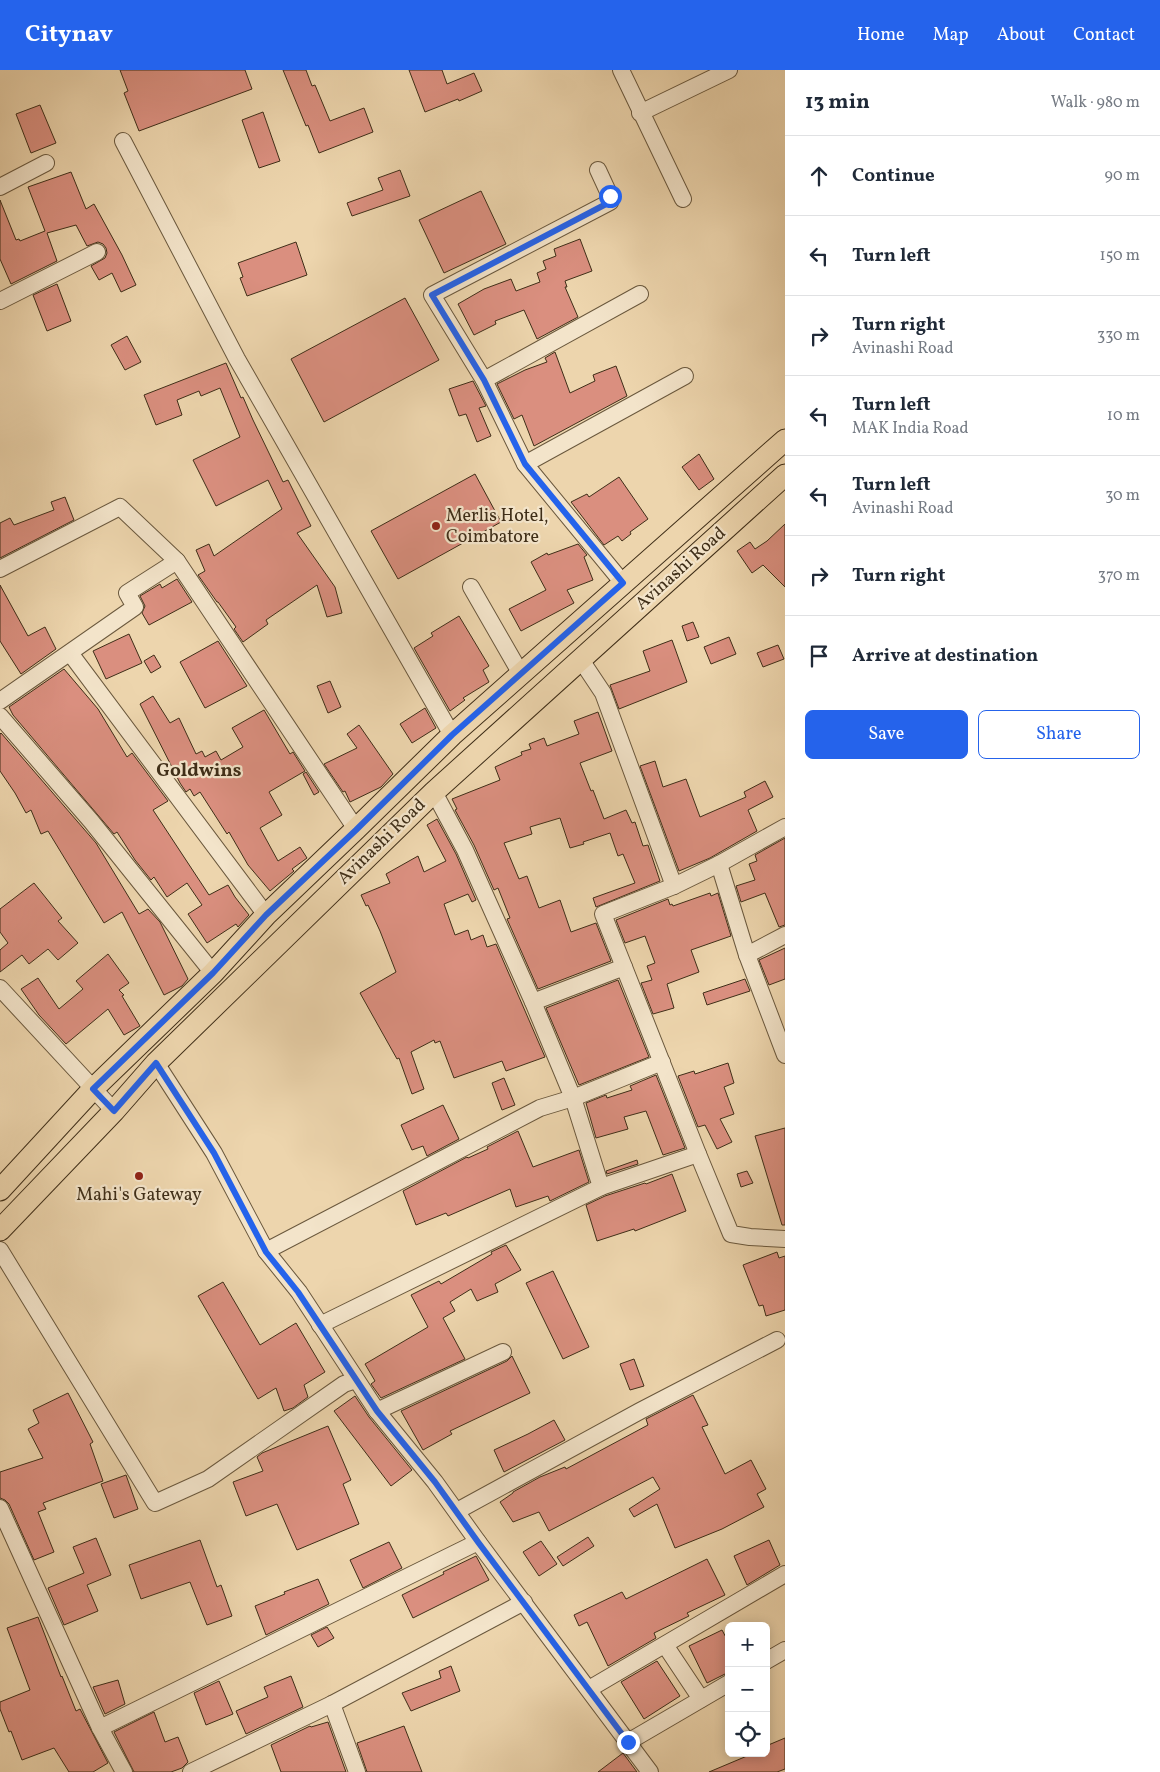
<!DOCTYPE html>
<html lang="en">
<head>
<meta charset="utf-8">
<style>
  :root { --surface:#fff; --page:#f2f2f3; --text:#1f2937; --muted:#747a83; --line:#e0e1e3; --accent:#2563eb }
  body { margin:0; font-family:Vollkorn,serif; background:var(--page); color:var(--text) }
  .controls { position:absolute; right:15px; bottom:15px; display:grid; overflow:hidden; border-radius:8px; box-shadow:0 2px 12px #0003 }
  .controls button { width:45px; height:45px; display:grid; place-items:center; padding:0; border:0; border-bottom:1px solid var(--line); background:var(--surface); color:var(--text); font:25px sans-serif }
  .stop { position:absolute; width:15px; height:15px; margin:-11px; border:4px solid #2563eb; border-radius:50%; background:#fff }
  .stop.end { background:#2563eb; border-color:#fff; box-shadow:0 1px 5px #0008 }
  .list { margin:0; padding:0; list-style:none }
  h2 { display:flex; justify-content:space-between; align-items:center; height:65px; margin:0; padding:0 20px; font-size:21px }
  h2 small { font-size:16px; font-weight:400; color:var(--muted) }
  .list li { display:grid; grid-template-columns:32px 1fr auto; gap:15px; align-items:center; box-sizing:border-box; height:80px; padding:0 20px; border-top:1px solid var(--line) }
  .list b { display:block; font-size:19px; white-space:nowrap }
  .list p { margin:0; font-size:16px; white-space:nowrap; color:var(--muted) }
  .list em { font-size:16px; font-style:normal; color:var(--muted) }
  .actions { display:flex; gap:10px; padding:15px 20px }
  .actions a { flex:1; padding:11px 0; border:1px solid var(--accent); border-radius:8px; text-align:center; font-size:18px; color:var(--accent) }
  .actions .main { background:var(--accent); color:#fff }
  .icon { flex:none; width:28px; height:28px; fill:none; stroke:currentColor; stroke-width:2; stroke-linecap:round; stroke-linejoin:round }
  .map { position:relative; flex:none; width:785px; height:1702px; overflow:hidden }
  header { display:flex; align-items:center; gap:30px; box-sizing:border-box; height:70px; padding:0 25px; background:var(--accent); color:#fff }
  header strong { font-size:24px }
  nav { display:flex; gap:28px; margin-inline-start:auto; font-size:18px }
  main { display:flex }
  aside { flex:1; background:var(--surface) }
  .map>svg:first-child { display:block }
  .building { fill:#da8f7f; stroke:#3f2e18 }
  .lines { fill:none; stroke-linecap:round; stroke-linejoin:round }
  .minor-casing { stroke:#6a583d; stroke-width:18 }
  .major-casing { stroke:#3f2e18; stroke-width:23 }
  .minor { stroke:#f3e4ca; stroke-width:16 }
  .major { stroke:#edd5ad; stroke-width:21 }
  .route { stroke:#2563eb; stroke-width:6 }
  .poi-dot { fill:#8f2418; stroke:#f3e4ca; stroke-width:2 }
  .labels { text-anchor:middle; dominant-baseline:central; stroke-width:4.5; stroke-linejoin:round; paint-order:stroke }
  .poi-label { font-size:18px; fill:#3f2e18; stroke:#f3e4ca; text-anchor:start }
  .street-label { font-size:18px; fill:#3f2e18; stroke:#f3e4ca }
  .neighbourhood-label { font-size:19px; font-weight:bold; fill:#3f2e18; stroke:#f3e4ca }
</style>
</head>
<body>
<header>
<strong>Citynav</strong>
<nav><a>Home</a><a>Map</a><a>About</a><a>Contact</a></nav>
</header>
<main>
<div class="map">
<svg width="785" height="1702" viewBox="0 0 785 1702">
  <rect width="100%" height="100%" fill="#edd5ad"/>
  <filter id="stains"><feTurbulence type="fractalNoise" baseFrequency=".004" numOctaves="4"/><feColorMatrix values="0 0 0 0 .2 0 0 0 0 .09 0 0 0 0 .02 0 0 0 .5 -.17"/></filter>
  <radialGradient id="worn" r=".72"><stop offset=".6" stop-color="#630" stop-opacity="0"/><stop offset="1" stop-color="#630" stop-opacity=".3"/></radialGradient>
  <g class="building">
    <path d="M120 0H245L252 19 139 61 124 23 128 21Z"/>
    <path d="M283 0H306L312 16 315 15 330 51 364 38 373 62 319 83 308 55 306 56Z"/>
    <path d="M409 0H442L447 14 474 3 482 21 459 31 458 29 425 42Z"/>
    <path d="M40 35 56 73 31 83 16 44Z"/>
    <path d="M263 42 280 91 259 98 242 50Z"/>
    <path d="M400 100 410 126 352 146 347 133 383 120 378 108Z"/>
    <path d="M71 102 86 139 94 134 122 185 136 215 121 222 112 203 99 210 91 196 105 188 107 183 106 178 103 174 98 172 87 176 76 155 47 163 57 191 11 214 0 189V130L16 170 19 169 20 171 45 161 28 117Z"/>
    <path d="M481 121 506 174 444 203 419 150Z"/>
    <path d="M580 169 592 201 565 211 567 217H565L578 247 537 269 524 240 495 251 496 254 474 265 458 234 484 219 511 209 516 221 540 212 537 203 546 199 543 191 556 186 554 179Z"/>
    <path d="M296 172 307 205 247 226 240 208 243 207 238 193Z"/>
    <path d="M57 214 71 251 47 261 33 225Z"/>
    <path d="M405 228 439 290 324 352 291 289Z"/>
    <path d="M127 266 141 292 125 300 111 275Z"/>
    <path d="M555 282 570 323 595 311 593 305 616 296 627 326 534 376 522 345 514 349 497 314 525 300 547 292 545 288Z"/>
    <path d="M226 293 241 328 243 327 253 350 283 412 288 410 311 456 297 463 335 517 342 543 327 547 317 515 266 550 268 554 243 572 234 559 236 557 218 532H217L198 505 205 501 196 480 209 474 214 486 282 439 268 410 216 436 193 390 240 367 220 318 201 326 199 321 177 330 182 345 156 355 144 325Z"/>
    <path d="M473 311 486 336 479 338 491 366 477 372 466 344 459 346 449 319Z"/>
    <path d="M699 384 714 409 699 420 682 397Z"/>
    <path d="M475 404 501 452 398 509 371 461Z"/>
    <path d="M619 407 648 449 630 462 631 464 622 471 618 466 604 475 571 432 587 424 589 427Z"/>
    <path d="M65 427 74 450 0 488V453L10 448 14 455 54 440 51 432Z"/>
    <path d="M785 454V517L763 495 752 503 737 481 750 472 755 479 767 471Z"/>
    <path d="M578 474 587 485 584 487 593 510 567 520 574 533 521 561 509 539 546 520 531 492 547 483 548 485Z"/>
    <path d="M177 509 192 532 149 555 142 543 145 536 140 526 160 514 162 518Z"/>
    <path d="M0 515 28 566 45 557 56 579 21 604 0 571Z"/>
    <path d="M459 546 489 596 483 600 489 612 463 628 465 630 450 641 414 578 433 566 431 563Z"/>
    <path d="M693 552 699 567 687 571 682 556Z"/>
    <path d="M129 564 142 593 106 609 93 581Z"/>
    <path d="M729 567 736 584 711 594 704 577Z"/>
    <path d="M672 570 687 612 619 639 610 615 650 601 643 581Z"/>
    <path d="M218 571 247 616 205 638 180 592Z"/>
    <path d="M778 575 784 589 763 597 757 583Z"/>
    <path d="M154 585 161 597 151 603 144 591Z"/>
    <path d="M64 599 98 639 127 687 132 683 168 731 153 740 209 825 228 815 235 827 249 845 238 857 236 854 207 873 188 844 202 835 187 813 167 827 154 807 151 810 135 790 117 762 114 764 13 645 9 637Z"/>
    <path d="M330 611 341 637 328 643 317 616Z"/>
    <path d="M153 626 170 653 179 648 196 684 202 681 205 687 216 681 221 690 243 677 232 658 264 640 290 684 293 682 305 701 269 722 282 745 260 758 278 791 300 777 307 788 292 799 294 801 270 821 248 795 229 762 227 764 200 722 194 726 190 719 186 722 180 713 140 634Z"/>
    <path d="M425 638 436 658 412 673 400 654Z"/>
    <path d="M598 642 612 681 580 693 591 721 593 720 604 749 626 740 632 753 635 752 643 776 648 775 660 811 596 837 593 828 635 813 623 784 618 786 610 763 583 772 584 774 570 778 560 748 530 757 532 764 504 773 519 809 527 806 539 838 560 830 571 862 596 853 611 891 538 919 507 849 510 848 498 818 494 820 474 775 455 740 457 739 452 729 500 710 495 697 522 685 521 682 531 679 529 674 544 668 547 676 579 664 574 651Z"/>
    <path d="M359 655 393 704 381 717 350 732 345 721 343 722 324 694 357 678 347 664Z"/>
    <path d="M1 663 96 773 139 844 148 839 160 852 188 909 182 916 164 925 122 842 104 853 48 761 41 764 31 740 26 743 15 723 0 701V664Z"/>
    <path d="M655 691 663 717 686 709 700 747 746 727 744 722 765 711 773 727 748 740 757 761 710 788 679 801 640 696Z"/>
    <path d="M306 702 319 722 314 725 303 704Z"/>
    <path d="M437 749 456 784 476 830 472 832 468 824 444 834 455 865 468 860 471 870 483 865 487 877 496 874 545 987 506 1001 502 991 454 1008 440 971 435 973 434 970 411 982 424 1019 412 1024 399 988 397 989 360 923 396 902 380 861 368 835 366 836 361 825 390 813 386 804 418 786 424 802 446 791 427 755Z"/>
    <path d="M785 768V855L779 857 765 823 741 832 736 816 755 810 749 794 757 791 755 785Z"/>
    <path d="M34 813 62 848 58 851 78 873 58 890 48 879 29 894 22 885 0 902V880L8 873 0 862V839Z"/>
    <path d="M710 823 711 826 718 823 731 866 691 880 699 902 667 914 674 938 653 944 641 913 652 910 647 896 655 893 645 866 625 873 616 850 668 829 670 835 672 834 673 836Z"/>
    <path d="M785 878V909L769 915 759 890Z"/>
    <path d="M108 884 129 913 119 920 124 925 122 926 140 956 124 965 108 939 66 974 39 945 21 919 38 908 59 939 83 919 76 911Z"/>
    <path d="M745 909 750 921 707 935 703 923Z"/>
    <path d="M618 910 649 987 579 1015 546 938Z"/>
    <path d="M728 993 734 1013 724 1017 734 1044 720 1049 732 1072 717 1079 705 1055 698 1057 678 1006 694 1001 695 1004Z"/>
    <path d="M656 1005 685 1078 663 1085 646 1041 624 1047 628 1059 596 1068 586 1033 606 1025 607 1028 632 1020 630 1016Z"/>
    <path d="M504 1008 515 1035 502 1040 492 1013Z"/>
    <path d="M443 1035 459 1069 427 1086 423 1076 412 1080 401 1055Z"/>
    <path d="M785 1058V1155H782L755 1066Z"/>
    <path d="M518 1061 533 1097 579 1080 589 1112 550 1131 548 1126 516 1137 510 1119 448 1146 446 1143 416 1155 403 1121 467 1087 468 1088 488 1079 487 1077Z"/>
    <path d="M637 1090 638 1094 607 1104 606 1101Z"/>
    <path d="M747 1101 753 1113 741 1117 737 1104Z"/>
    <path d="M672 1104 686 1141 635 1161 634 1159 597 1171 586 1135 605 1126 645 1113 646 1114Z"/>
    <path d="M506 1175 521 1200 495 1214 498 1222 477 1231 471 1219 450 1232 455 1241 443 1248 465 1289 381 1328 371 1314 375 1311 365 1294 428 1257 411 1225 439 1211 441 1214 492 1184 491 1182Z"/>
    <path d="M777 1182 779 1188 785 1186V1240L766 1246 763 1235 759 1236 743 1195Z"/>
    <path d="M553 1201 589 1277 563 1289 526 1213Z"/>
    <path d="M223 1212 260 1275 296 1253 325 1302 304 1315 308 1327 293 1338 284 1341 276 1318 258 1329 198 1226Z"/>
    <path d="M512 1286 530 1323 450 1361 452 1364 423 1380 401 1341 507 1291Z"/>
    <path d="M634 1289 644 1316 630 1320 620 1294Z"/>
    <path d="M68 1323 93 1372 90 1374 103 1411 43 1433 46 1439 38 1442 54 1482 34 1490 9 1434 5 1430 0 1428V1402L43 1388 28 1359 39 1353 33 1340Z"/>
    <path d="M693 1325 708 1355 702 1357 725 1404 751 1390 766 1419 757 1424 764 1437 722 1459 675 1478 657 1434 634 1447 629 1439 660 1419 653 1407 549 1461 539 1442 513 1452 500 1432 513 1423V1422L540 1407 565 1397 566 1399 648 1355 646 1349Z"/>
    <path d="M355 1326 369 1347 412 1400 391 1416 334 1341Z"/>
    <path d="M554 1350 565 1370 504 1402 494 1380 528 1364Z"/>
    <path d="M328 1356 351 1410 343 1414 359 1454 297 1480 277 1434 246 1446 233 1412 263 1401 257 1387 262 1383Z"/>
    <path d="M126 1405 138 1439 114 1448 101 1414Z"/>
    <path d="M588 1467 594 1476 563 1496 557 1487Z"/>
    <path d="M96 1468 111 1505 87 1515 98 1541 64 1555 48 1518 84 1503 73 1477Z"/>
    <path d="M200 1470 217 1517 221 1515 232 1546 207 1555 190 1512 141 1529 129 1495Z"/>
    <path d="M769 1470 780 1495 747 1515 734 1486Z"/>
    <path d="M541 1471 557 1494 539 1506 523 1482Z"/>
    <path d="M389 1472 402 1498 363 1518 350 1490Z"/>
    <path d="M476 1486 489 1510 413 1548 402 1525 444 1504 443 1502Z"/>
    <path d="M707 1489 725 1525 687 1543 689 1546 654 1563 656 1568 608 1596 587 1552 579 1556 574 1545 622 1522 626 1529Z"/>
    <path d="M318 1509 329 1534 266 1565 255 1536 285 1524 284 1522Z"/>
    <path d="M38 1547 61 1607 62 1606 76 1641 80 1639 108 1693 93 1702H69L54 1678 22 1690 11 1661 9 1662 0 1639V1632L30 1620 7 1558Z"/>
    <path d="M327 1557 334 1568 318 1577 311 1565Z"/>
    <path d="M722 1560 729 1573V1602L707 1613 689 1576Z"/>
    <path d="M657 1591 680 1626 644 1649 621 1612Z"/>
    <path d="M451 1596 460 1621 411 1641 402 1623 441 1608 439 1601Z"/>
    <path d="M291 1606 303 1637 246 1664 236 1641 268 1627 264 1617Z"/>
    <path d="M118 1610 125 1634 105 1644 93 1617Z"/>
    <path d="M219 1611 233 1644 206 1655 194 1623Z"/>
    <path d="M154 1642 165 1672 178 1667 188 1692 182 1698 171 1702H134L114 1662Z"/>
    <path d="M328 1652 346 1702H281L271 1675 310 1656 311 1657Z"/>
    <path d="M404 1656 422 1702H367L357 1673Z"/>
    <path d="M785 1668V1699L777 1702H709L747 1686 746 1683H766V1676Z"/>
    <path d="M623 1683 637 1702H598Z"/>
  </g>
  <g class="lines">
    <defs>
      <g id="minor">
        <path d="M621 0 683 129"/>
        <path d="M640 43 729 0"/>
        <path d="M123 71 237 289 452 665"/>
        <path d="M598 100 610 126V132L432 225 484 310 525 394 623 513"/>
        <path d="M0 117 46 93"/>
        <path d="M0 231 97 182"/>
        <path d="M484 310 640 224"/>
        <path d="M525 394 685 306"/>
        <path d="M0 499 120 437 177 491 356 759"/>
        <path d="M471 517 521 604"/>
        <path d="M70 583 266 845"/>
        <path d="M581 590 603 623 674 816 719 794 785 757"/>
        <path d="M0 631 135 537 127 523 177 491"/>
        <path d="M0 646 91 751 213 903"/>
        <path d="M719 794 747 885 785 985"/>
        <path d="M747 885 785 865"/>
        <path d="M624 897 603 844 674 816"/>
        <path d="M0 918 114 1041"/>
        <path d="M533 932 624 897 698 1084 731 1164 750 1167 785 1169"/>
        <path d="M156 993 214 1083 266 1181 299 1222 377 1341 435 1412 478 1472 650 1702"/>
        <path d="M601 1117 698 1084"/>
        <path d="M0 1180 155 1433 208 1409 344 1314 356 1310"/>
        <path d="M266 1181 540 1038 573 1028 533 932 486 827 465 780 434 722"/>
        <path d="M320 1255 601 1117 573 1028 662 992"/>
        <path d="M377 1341 503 1282"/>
        <path d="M0 1438 100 1658 124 1702"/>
        <path d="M457 1441 640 1341 777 1270"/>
        <path d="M665 1575 701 1629"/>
        <path d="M766 1591 785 1580"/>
        <path d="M589 1619 785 1504"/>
        <path d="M332 1634 357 1702"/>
        <path d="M100 1658 478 1472"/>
        <path d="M628 1672 729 1613"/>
        <path d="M191 1702 332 1634 524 1532"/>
      </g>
      <g id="major">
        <path d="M0 1120 93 1019 213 903 266 845 356 759 452 665 785 370"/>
        <path d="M0 1160 114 1041 156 993 434 722 785 405"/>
      </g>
    </defs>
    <use href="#minor" class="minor-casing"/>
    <use href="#major" class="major-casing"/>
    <use href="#minor" class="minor"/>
    <use href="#major" class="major"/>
  </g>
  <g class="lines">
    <path class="route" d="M610 126V132L432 225 484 310 525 394 623 513 452 665 356 760 266 845 213 903 93 1019 114 1041 156 993 214 1083 266 1182 298 1222 377 1341 435 1412 478 1472 628 1672"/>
  </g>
  <g class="poi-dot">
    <circle cx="436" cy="456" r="5"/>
    <circle cx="139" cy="1106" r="5"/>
  </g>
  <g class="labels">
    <g class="poi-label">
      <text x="446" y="446">Merlis Hotel,<tspan x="446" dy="21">Coimbatore</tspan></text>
      <text x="139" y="1125" text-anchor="middle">Mahi's Gateway</text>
    </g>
    <g class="street-label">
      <text transform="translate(681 499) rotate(-42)">Avinashi Road</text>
      <text transform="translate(382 772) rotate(-44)">Avinashi Road</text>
    </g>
    <g class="neighbourhood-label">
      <text x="199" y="701">Goldwins</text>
    </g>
  </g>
  <rect width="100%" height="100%" filter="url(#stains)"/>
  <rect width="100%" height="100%" fill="url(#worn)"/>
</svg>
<div class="controls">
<button>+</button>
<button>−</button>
<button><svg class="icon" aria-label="locate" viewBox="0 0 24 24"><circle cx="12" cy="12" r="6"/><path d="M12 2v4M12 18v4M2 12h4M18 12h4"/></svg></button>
</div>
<div class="stop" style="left:610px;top:126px"></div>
<div class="stop end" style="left:628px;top:1672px"></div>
</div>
<aside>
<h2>13 min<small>Walk · 980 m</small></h2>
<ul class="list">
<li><svg class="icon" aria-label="ahead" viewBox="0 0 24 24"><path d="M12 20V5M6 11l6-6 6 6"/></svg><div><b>Continue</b></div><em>90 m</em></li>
<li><svg class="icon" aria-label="left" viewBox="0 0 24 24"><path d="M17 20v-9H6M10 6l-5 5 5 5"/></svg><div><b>Turn left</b></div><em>150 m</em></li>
<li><svg class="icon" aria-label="right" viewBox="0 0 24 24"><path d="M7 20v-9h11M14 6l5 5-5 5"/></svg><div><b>Turn right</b><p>Avinashi Road</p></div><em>330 m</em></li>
<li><svg class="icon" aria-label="left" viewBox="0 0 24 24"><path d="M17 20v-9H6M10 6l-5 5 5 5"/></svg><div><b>Turn left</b><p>MAK India Road</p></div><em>10 m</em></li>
<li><svg class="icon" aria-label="left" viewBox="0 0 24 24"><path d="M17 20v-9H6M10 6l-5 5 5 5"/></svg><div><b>Turn left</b><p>Avinashi Road</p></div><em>30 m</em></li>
<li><svg class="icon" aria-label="right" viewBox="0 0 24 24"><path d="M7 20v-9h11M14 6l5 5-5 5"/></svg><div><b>Turn right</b></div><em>370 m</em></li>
<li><svg class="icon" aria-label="arrive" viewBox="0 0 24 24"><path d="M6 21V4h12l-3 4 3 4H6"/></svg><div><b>Arrive at destination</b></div></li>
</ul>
<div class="actions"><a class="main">Save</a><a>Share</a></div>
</aside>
</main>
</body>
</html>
